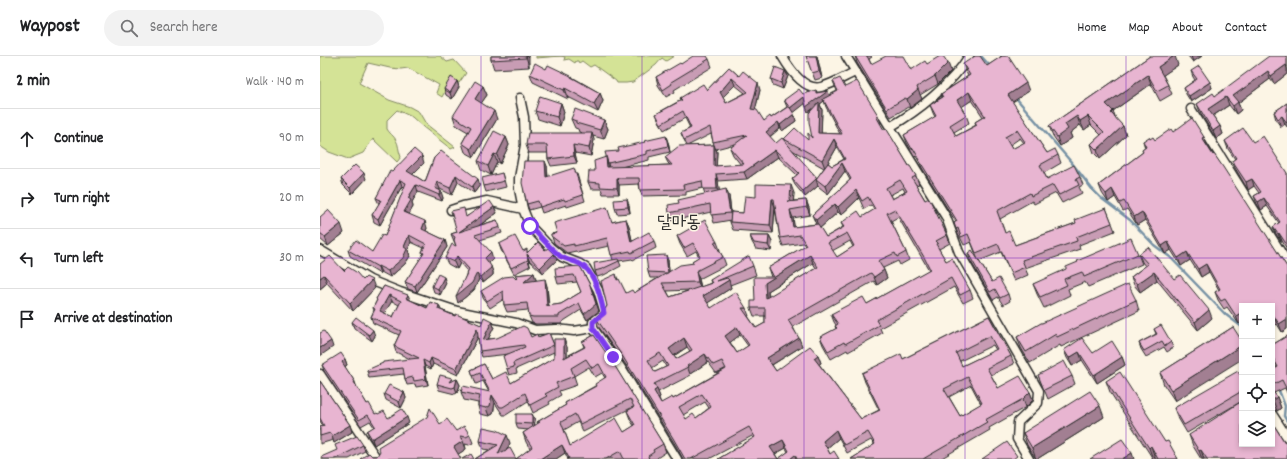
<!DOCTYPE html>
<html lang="en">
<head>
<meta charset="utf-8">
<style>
  :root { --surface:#fff; --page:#f2f2f2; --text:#202124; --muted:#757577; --line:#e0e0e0 }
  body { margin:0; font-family:Dekko,"Poor Story",sans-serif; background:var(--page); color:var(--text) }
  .controls { position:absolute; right:12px; bottom:12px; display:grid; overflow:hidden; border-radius:0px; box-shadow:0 2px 6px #0003 }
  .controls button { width:36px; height:36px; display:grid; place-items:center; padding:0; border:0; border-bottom:1px solid var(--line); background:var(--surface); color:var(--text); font:20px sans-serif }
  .stop { position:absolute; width:12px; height:12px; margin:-9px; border:3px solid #7c3aed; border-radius:50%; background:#fff }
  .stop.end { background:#7c3aed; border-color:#fff; box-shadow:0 1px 4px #0008 }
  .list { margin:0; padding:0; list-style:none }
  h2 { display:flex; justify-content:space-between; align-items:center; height:52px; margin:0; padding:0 16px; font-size:17px }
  h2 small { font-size:13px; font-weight:400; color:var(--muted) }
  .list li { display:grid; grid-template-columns:26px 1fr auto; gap:12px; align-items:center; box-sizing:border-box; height:60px; padding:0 16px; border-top:1px solid var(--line) }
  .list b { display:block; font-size:15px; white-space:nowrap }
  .list em { font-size:13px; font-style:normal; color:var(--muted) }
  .icon { flex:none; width:22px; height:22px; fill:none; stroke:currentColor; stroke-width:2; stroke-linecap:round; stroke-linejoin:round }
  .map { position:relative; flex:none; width:967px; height:403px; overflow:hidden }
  header { display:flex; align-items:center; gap:24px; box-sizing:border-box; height:56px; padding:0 20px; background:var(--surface); border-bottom:1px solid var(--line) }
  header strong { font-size:19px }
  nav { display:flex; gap:22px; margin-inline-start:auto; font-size:14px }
  .search { width:280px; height:36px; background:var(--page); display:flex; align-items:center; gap:10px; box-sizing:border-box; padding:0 14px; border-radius:22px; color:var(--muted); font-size:15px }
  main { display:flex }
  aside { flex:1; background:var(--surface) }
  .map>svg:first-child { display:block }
  .green { fill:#d4e396; stroke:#808760 }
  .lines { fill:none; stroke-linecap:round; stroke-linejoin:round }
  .stream { stroke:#7792a5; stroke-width:2.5 }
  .street-casing { stroke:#2b2b2b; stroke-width:11 }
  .street { stroke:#fcf5e5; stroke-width:8 }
  .wall { fill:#c89cb4; stroke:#2b2b2b; fill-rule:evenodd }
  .shaded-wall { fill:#a27f92; stroke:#2b2b2b }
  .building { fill:#e8b5d1; stroke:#2b2b2b; fill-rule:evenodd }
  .route { stroke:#7c3aed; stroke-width:5 }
  .grid { fill:none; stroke:#7b2cbf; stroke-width:1; stroke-opacity:0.55 }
  .labels { text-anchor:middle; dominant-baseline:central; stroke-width:3; stroke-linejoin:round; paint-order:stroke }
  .quarter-label { font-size:18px; fill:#2b2b2b; stroke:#fcf5e5 }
</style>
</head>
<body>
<header>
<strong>Waypost</strong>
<div class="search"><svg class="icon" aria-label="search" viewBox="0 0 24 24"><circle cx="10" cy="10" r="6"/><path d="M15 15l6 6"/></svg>Search here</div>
<nav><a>Home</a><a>Map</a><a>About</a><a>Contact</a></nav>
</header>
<main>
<aside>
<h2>2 min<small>Walk · 140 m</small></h2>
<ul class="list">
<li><svg class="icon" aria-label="ahead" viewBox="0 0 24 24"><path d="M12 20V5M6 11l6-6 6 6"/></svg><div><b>Continue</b></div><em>90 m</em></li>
<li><svg class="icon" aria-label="right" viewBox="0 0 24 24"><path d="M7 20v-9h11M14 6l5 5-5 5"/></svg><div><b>Turn right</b></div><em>20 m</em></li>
<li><svg class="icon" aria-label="left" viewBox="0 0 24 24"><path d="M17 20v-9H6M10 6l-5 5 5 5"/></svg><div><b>Turn left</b></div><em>30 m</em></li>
<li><svg class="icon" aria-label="arrive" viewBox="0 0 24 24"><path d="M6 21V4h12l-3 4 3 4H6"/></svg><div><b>Arrive at destination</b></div></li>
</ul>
</aside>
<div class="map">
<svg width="967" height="403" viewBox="0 0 967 403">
  <rect width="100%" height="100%" fill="#fcf5e5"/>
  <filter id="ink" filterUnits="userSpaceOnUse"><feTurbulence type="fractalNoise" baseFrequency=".025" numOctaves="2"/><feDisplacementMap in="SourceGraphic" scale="8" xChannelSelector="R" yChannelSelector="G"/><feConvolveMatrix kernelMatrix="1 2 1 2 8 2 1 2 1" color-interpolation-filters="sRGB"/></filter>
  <g filter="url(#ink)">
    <g class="green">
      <path d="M0 0H120L127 6 134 4 146 17 139 27 131 24 122 41 116 37 119 29 88 12 81 13 70 12 48 7 39 27 69 44 90 51 99 56 106 68 135 91 131 93 103 71 92 61 77 54 67 64V73C69 77 74 80 76 84 79 89 78 94 81 101L77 106 53 83 43 97 28 103 9 96 0 90Z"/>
      <path d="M216 0H354L346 5 342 2 336 9 313 26 306 27H297L296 25 274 9 270 11 262 5 259 7 258 5H256L255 7 249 3 244 4 245 1 241 0 216 2Z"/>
    </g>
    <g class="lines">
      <g class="stream">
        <path d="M661 0 670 10"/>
        <path d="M696 42 752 107 772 133 781 142 810 164 834 189 850 201 905 258 922 271"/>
        <path d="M958 332 965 350 964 360 967 365"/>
      </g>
      <defs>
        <g id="street">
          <path d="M462 0C469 12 484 35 501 31 513 28 524 21 535 16"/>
          <path d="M526 0 570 71"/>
          <path d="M649 0C632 28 598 55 570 71L626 161 639 196 719 335 718 347 698 366 697 383 709 403"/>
          <path d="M200 42 204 61 205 89 199 122V133L203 153"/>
          <path d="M871 53 967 206"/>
          <path d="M131 154 143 150 167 145 203 153 210 170 230 191 242 201 260 208 266 212 278 234 285 257 273 266V272L301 312 357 403"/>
          <path d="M0 194 50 224 80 236 137 255 196 267 215 274 237 273 254 275 273 272"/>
          <path d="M0 318 57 403"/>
          <path d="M952 358 967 381"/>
        </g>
      </defs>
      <use href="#street" class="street-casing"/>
      <use href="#street" class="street"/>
    </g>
    <g class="wall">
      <path d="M171 0H208L209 11 174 13 171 4Z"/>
      <path d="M486 0H497L502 22 495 24Z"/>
      <path d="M535 0H551L552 1 549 3 551 8 591 14 607 8 631 15 618 28 600 39 602 43 590 52 588 51 571 61 537 7Z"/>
      <path d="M680 0H688L709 35 692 46 727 97 738 99 741 107 724 117 727 123 760 121 763 129 759 131 762 137 742 147 736 137 714 148 712 145 680 163 685 177 695 189 756 167 786 152 795 175 759 189 760 193 705 212 708 219 694 225 681 196 659 205 672 226 688 238 690 245 683 249 678 241 673 244 650 204 648 197 658 204 651 186 644 189 640 181H639L634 167 636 166 602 112 600 107 596 100 595 101 587 87 584 79 615 61 613 57 610 49 622 41 621 38 648 20 646 16 643 8 667 10 681 1ZM652 44 663 61 655 66 656 69 636 80 634 76 649 67 646 59 641 51ZM700 82 704 87 692 93 690 89Z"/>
      <path d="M830 0 858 9 843 19 848 29 852 38 840 45 831 28 793 55 796 63 803 70 806 79 780 103 774 97 771 88 781 79 771 69 764 74 760 69 750 77 752 82 740 90 733 80 729 70Z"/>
      <path d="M868 0H882L873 6Z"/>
      <path d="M967 0V18L954 28 950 23 918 47 921 54 916 58 909 49 893 60 900 70 903 78 896 83 880 56 877 48 895 40Z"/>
      <path d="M389 3 392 11 354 34 355 36 346 41 338 29 336 21 361 8Z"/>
      <path d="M409 11 419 20 440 34 435 54 444 65 451 62 467 51 464 44 483 38 496 37 509 39 517 35 513 25 525 31 558 59 561 67 560 68 564 74 589 110 596 120 599 128 596 129 627 179 630 187 619 193 620 195 626 205 650 234 653 242 643 247 634 231 560 272 562 277 528 296 527 294 511 303 503 289 500 281 516 273 515 270 516 269 514 266 511 258 547 248 609 214 578 161 571 165 586 196 589 204 580 209 578 205 563 212 567 222 557 229 554 225 473 271 482 290 452 309 456 315 498 299 501 307 499 308 541 363 559 354 545 326 542 317 583 303 669 260 691 300 694 308 671 319 678 332 710 336 713 344 706 351 669 372 670 374 620 403H531L554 389 551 384 527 397 519 382 507 392 510 398 519 403H398L434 382 432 380 389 403H363L356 390 306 309 278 270 276 262 285 253 287 250 296 218 298 224 306 237H314L338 222H330L328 216 348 204 349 216 373 207 372 205 379 201 376 195 367 200 360 188 357 180 397 186 400 194H399L403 201 406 209 379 223 381 231 391 227 390 224 433 210 436 219 410 229 411 232 387 247 391 252H426L429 260H428L436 272 445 267V260H434L431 252 435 245 451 221 448 212 485 190 483 187 463 190 460 182 455 153 453 177 413 174 410 166 411 164 394 167 391 156 352 165 349 157 359 147 385 138 383 132 366 136V139L322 140 320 134 319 128 299 129V138H283L281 133H271L268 126 275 115 286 101 287 105 299 95 348 86 350 96 329 101V104L301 111 350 109 348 107 345 101 367 90 361 77 370 72 365 62 344 74 339 65 336 58 361 44 360 42 387 34ZM415 29 425 37 406 47 403 41ZM504 45 506 51 520 78 501 77 502 54 500 48ZM485 47 488 56 492 53V82L488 84 464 83 466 87H456L450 81 460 72 462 75 476 65 473 57ZM391 78 394 89 367 90ZM415 88 410 92 413 99 421 109 396 110 397 96 396 93ZM517 91 524 103 512 110 508 107ZM472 94 504 112 497 122ZM458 101 477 119 472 123 475 129 485 141 498 130 499 131 508 138 525 115 530 124 492 159 496 168 474 171 473 162 490 159 489 152 486 144 473 145 474 137 436 141 423 157 411 156 409 140 399 135 398 125 427 123ZM583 132 585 136 572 143 570 139ZM539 142 544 153 551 149 554 154 542 161 521 167 523 171 506 181 500 172 518 156 521 159ZM530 185 533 191 517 201 512 195ZM493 207 496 212 449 241 448 235ZM370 234 350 241 347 235ZM420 279 428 290 417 297 410 286ZM673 289 676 294 642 310 640 305ZM367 291 370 295 356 303 354 300ZM343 305 346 311 335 316 332 312ZM388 306 396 317 405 313 353 343 341 347 339 342 340 341 338 336 371 319 370 318ZM651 329 661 348 640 360 629 341ZM385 346 389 352 376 362 366 363 363 359ZM466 392 468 396 458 403 455 398Z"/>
      <path d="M226 13 252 21 280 37 283 45 278 56 248 41V43L213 26 210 18Z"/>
      <path d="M465 15 468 20 463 33 453 29 451 23Z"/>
      <path d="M871 15 890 26 892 32 871 46 866 38 864 32 875 24 873 21Z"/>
      <path d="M137 25 139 31 132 43 126 39 124 33Z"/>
      <path d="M163 30 167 39 161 47 177 63 154 101 145 96 142 87 148 76 136 69 133 60Z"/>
      <path d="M241 47 244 56 240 70 218 63 215 55Z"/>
      <path d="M967 47V71L965 68 961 71 956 64 954 56Z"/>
      <path d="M251 63 284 64 288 73 284 83 273 80 274 84 271 100 255 97 257 107 231 110 228 103V97H209L206 89 262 77 259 76 258 73 255 72Z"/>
      <path d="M853 76 884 81 887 89 893 99 967 211V273L962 276 957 268 922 250V265L919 268 907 251 904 253 898 244 895 236 899 234 889 216 881 221 870 204 861 210 851 194 845 198 825 164 817 169 807 153 803 155 795 141 788 146 782 137 779 129 823 96 822 94 825 92 823 85 830 83 835 84Z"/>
      <path d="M186 81 189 89 180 108 177 106 171 119 161 114 158 105Z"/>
      <path d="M905 85 933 86 967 117V193L962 185H961L956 178 953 171 959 167 947 150 941 154 937 148 934 140 939 137 934 130 928 134 915 112 912 105 915 103 908 93Z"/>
      <path d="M114 102 160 129 154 137 138 126 132 139 120 133 119 134 123 142 122 145 98 136 92 146 93 151 89 158 107 172 106 175 125 184 127 191 97 236 88 233 85 226 103 199 102 196 104 192 91 186 88 194 90 200 85 208 70 221 61 216 60 218 30 200 28 194 52 196 65 180 85 131 82 130 60 169 54 166 52 159 59 148 56 142 72 116 104 107 92 118 105 126Z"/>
      <path d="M227 110 228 121 257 118 265 145 247 151 246 149 222 157 220 151 209 154 207 148Z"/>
      <path d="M182 117 186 131 166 136 164 130Z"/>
      <path d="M21 123H46L32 138 23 129Z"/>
      <path d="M309 149 310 157 297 158 295 152Z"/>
      <path d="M174 151 177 157 160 169 177 164 182 177 160 184 173 203 169 207 173 216V219L163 227 159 223 154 234 138 247 147 215 140 207 137 213 128 208 125 202 136 190 131 178 137 176 147 160Z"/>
      <path d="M0 161 24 177 8 190 0 183Z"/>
      <path d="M306 163 309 170 312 185H334L336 192 313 204 312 203 299 205 301 210 284 219 277 221 275 215 293 204 289 190 257 197 256 195 247 197 234 187 231 178Z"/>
      <path d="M430 180H449L452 186 451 195 436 193 432 186Z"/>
      <path d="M179 188 208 196 225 194 234 198 237 204 223 217 209 204 210 210 194 218 181 194Z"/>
      <path d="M818 198 822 208 768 231 765 226 748 233 750 239 724 252 717 238 713 228Z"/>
      <path d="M819 198 854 223 892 262 878 274 837 224 820 236 814 229 811 221 825 210 822 206Z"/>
      <path d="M0 208 24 215 43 224 55 232 33 255 7 227 0 233Z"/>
      <path d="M260 210 273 236 279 255 267 264 261 254 242 266V268H216L212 267 209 260 208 254 187 256 184 249V243L170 252 163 242 161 235 196 223H197L195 219 214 217 216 224 227 230 229 250 241 248 261 236 257 226 238 228 236 221Z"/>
      <path d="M126 227 120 239 114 236 112 230Z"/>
      <path d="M64 230 90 244 107 252 119 249 121 254 135 260 161 269 174 271 168 283 211 281H218L229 277 234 289 247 291V300L264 291 262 286 274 279 343 388 346 396 337 402V403H247H248L245 397 236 403H155L169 394 163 393 160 385 190 387 187 394 196 403 210 393 206 386 203 377 209 374 198 373 196 367 212 358 215 364 214 370 218 368 217 366 246 349 245 347 275 330 285 322 282 317 275 321 269 311 254 320 257 329 239 335 241 339 229 346 230 348 213 357 208 345 186 359H183L175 347 173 358 169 360 160 358 158 350V347L144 344 141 336H169L163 325 156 328 151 314 164 308 172 323 191 327 234 302V296L196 313 197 317 189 319 187 313 189 298 162 301 160 295 158 281 138 319 113 308 111 313 105 310 108 329 96 331 95 328 87 329 85 323 84 318 49 322 47 314 90 303 76 296 74 290 79 279 53 267 51 261 54 254 53 252 57 244 56 243ZM72 245 79 249 73 261 64 257ZM313 351V352L307 355 310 363 314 370 304 376 250 390 244 374 258 366 263 376Z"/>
      <path d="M816 244 819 255 741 291 740 289 710 307 701 292 697 281 722 267Z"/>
      <path d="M32 266 55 280 52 285 34 272Z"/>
      <path d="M913 271 855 345 844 329 840 317Z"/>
      <path d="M834 273 851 286 853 292 847 296 844 291 826 301 821 293 819 287 836 278Z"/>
      <path d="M967 280V337L965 332 954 337 957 341 961 352 957 355 952 353V314L957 312 952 304V289Z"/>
      <path d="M744 294 773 297 802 301 805 309 777 327 762 304 752 310 747 302Z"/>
      <path d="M25 303 27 309 25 311 35 326 37 332 47 348 55 358 68 362 89 367 54 389 49 381 47 375 54 371 50 365 41 370 4 315 2 309Z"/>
      <path d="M922 318V345L867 377 857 360 854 352Z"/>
      <path d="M718 319 752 320 755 328 728 343Z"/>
      <path d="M132 322 133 325 137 323 140 329 137 337 135 338 119 334 117 328Z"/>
      <path d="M0 325 30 369 32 376 14 387 13 384 0 388V371L3 370 0 365Z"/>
      <path d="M786 325 845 386 858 403H836L835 402 833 403 790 336Z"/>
      <path d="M84 336 86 342 81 352 66 344 64 338Z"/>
      <path d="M784 361 717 403H716L707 389 703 377Z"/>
      <path d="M120 368 136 375 150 379 153 387 149 389 145 388 146 393 138 398 52 400H57Z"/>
      <path d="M869 379 967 403H881L873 390Z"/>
      <path d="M43 389 45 395 29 403H1Z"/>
    </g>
    <g class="shaded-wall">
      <path d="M206 0H208L209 1V11Z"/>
      <path d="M496 0H497L502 22 499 15Z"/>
      <path d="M854 0H855L858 9 842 20 838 11Z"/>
      <path d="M871 0H882L873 6Z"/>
      <path d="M628 7 631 15 618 28 615 20Z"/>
      <path d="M966 9 967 13V18L954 28 951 20Z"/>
      <path d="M465 15 468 20 463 33 461 27Z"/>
      <path d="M948 15 950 23 918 47 921 54 916 58 913 50V40Z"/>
      <path d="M828 19 831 28 790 57 786 48Z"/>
      <path d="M412 22 415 29 402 42 400 36Z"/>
      <path d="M137 25 139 31 132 43 130 37Z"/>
      <path d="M890 26 892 32 871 46 869 40Z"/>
      <path d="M438 27 440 34 434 59 431 53Z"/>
      <path d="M706 27 709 35 691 47 688 39Z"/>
      <path d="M163 30 167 39 158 52 155 43Z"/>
      <path d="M245 32 248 41V43L244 34Z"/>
      <path d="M496 34 498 42 508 35 510 41 503 43 504 45 500 48 502 54 501 85 498 77 499 49 488 56 486 51Z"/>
      <path d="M598 34 602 43 590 52 587 43Z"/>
      <path d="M649 36 652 44 640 52 637 44Z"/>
      <path d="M280 37 283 45 278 56 274 48Z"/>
      <path d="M484 41 486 47 472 58 470 52Z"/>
      <path d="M906 41 909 49 891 61 888 53Z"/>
      <path d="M241 47 244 56 240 70 237 61Z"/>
      <path d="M174 55 177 63 154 101 151 93Z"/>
      <path d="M793 55 796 64 791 57Z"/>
      <path d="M474 58 476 65 462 75 460 69Z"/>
      <path d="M757 60 760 69 750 77 752 82 740 90 737 81 745 68Z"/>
      <path d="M768 60 771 69 764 74 760 65Z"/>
      <path d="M962 60 965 68 961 71 958 63Z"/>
      <path d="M284 64 288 73 284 83 280 74Z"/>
      <path d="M458 66 460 72 448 82 446 76Z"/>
      <path d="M803 70 806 79 780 103 777 94Z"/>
      <path d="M900 70 903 78 896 83 893 75Z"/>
      <path d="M272 77 274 84 271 100 269 92Z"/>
      <path d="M346 80 348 86 350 96 348 90Z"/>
      <path d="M186 81 189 89 180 108 177 99Z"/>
      <path d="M884 81 887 89 885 90 882 82Z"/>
      <path d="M514 83 517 91 505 112 502 104Z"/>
      <path d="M253 89 255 97 257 107 254 100Z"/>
      <path d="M394 89 397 96 396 117 394 110Z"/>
      <path d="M455 94 458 101 427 123 424 116Z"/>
      <path d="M174 98 177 106 171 119 168 110Z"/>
      <path d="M102 100 104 107 89 122 87 115Z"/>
      <path d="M286 101 288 107 290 118 287 111Z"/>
      <path d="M225 105 227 110 228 127 226 121Z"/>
      <path d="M522 107 525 115 508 138 505 130Z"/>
      <path d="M44 117 46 123 32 138 30 132Z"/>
      <path d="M396 118 398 125 400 139 397 133Z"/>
      <path d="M136 119 138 126 132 139 130 132Z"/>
      <path d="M297 122 299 129V138L297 132Z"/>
      <path d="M158 123 160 129 154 137 152 131Z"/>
      <path d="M496 123 498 130 485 141 483 135Z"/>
      <path d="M932 123 934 130 928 134 926 126Z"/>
      <path d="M80 124 82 130 60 169 58 163Z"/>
      <path d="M117 126 120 133 117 138 115 132Z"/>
      <path d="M96 129 98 136 92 146 93 151 86 163 84 156 88 142Z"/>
      <path d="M471 129 474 137 473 152 470 154 473 162 476 180 473 171 467 146Z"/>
      <path d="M406 133 409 140 412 164 410 157Z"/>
      <path d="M792 133 795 141 788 146 786 138Z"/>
      <path d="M536 134 539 142 521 159 518 151Z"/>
      <path d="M121 135 123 142 122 145 119 139Z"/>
      <path d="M944 142 947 150 941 154 938 146Z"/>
      <path d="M307 143 309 149 310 157 308 151Z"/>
      <path d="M452 143 455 151 453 177 450 169Z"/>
      <path d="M486 144 489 152 490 159 487 151Z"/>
      <path d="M515 148 518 156 499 173 496 164Z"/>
      <path d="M174 151 177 157 141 182 139 176Z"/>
      <path d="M822 156 825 164 817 169 814 161Z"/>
      <path d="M306 163 309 170 314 193 311 186Z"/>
      <path d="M105 165 107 172 104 180 102 173Z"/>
      <path d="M21 168 24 177 8 190 5 181Z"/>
      <path d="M959 177 962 185H961L958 178Z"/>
      <path d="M89 179 91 186 88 194 90 200 85 208 70 221 68 215 84 191Z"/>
      <path d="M449 180 452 186 451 195 448 189Z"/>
      <path d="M125 184 127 191 97 236 95 230Z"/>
      <path d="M848 186 851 194 845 198 842 190Z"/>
      <path d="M171 196 173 203 167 209 165 202Z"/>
      <path d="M867 196 870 204 861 210 858 202Z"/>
      <path d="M207 198 209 204 210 210 208 204Z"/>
      <path d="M234 198 237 204 223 217 220 212Z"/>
      <path d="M346 199 348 204 350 223 348 217Z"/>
      <path d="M490 199 493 207 448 235 449 250 446 242 445 227Z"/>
      <path d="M137 200 140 207 137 213 134 206Z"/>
      <path d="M886 208 889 216 881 221 878 213Z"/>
      <path d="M58 210 61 216 60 218 58 211Z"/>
      <path d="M171 210 173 216V219L163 227 160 221Z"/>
      <path d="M564 214 567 222 557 229 554 221Z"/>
      <path d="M376 215 379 223 381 234 378 226Z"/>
      <path d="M834 216 837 224 820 236 817 228Z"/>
      <path d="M157 217 159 223 154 234 138 247 136 240Z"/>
      <path d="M214 217 216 224 207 233 204 226Z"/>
      <path d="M4 219 7 227 0 233V222Z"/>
      <path d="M124 221 126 227 120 239 118 233Z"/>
      <path d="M225 223 227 230 229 257 227 250Z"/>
      <path d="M52 224 55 232 33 255 30 247Z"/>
      <path d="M409 224 411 232 386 248 383 240Z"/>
      <path d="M270 229 279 255 267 264 264 258Z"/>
      <path d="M69 239 72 245 62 261 60 255Z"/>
      <path d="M88 239 91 245 86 242Z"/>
      <path d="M889 254 892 262 878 274 875 266Z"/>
      <path d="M922 256V265L919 268 916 260Z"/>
      <path d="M954 260 957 268 952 272V262Z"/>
      <path d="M967 263V273L962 276 959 268Z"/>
      <path d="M172 265 174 271 165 290 163 284Z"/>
      <path d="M417 271 420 279 408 288 405 280Z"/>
      <path d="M157 273 159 279 138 319 136 313Z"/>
      <path d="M53 274 55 280 52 285 49 279Z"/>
      <path d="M364 282 367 291 352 301 349 293Z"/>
      <path d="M479 282 482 290 450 310 447 302Z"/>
      <path d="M244 283 247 291V310L244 302Z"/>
      <path d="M11 285 13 291 0 300V292Z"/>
      <path d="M922 289V303L855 345 851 334Z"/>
      <path d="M759 296 762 304 752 310 749 302Z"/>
      <path d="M385 298 388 306 370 318 367 310Z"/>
      <path d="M498 299 501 307 497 310 494 302Z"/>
      <path d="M802 301 805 309 777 327 774 319Z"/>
      <path d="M111 302 113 308 111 313 109 307Z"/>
      <path d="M25 303 27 309 24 311 22 306Z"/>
      <path d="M103 304 105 310 108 329 106 323Z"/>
      <path d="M137 323 140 329 137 337 135 331Z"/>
      <path d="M337 333 340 341 337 343 334 335Z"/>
      <path d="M84 336 86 342 81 352 79 346Z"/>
      <path d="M710 336 713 344 706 351 703 343Z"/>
      <path d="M172 339 175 347 173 358 169 360 166 352Z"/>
      <path d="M957 341 961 352 957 355 953 344Z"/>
      <path d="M780 350 784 361 717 403H716L712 392Z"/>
      <path d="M212 358 215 364 214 374 212 368Z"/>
      <path d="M87 361 89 367 54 389 52 383Z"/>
      <path d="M30 369 32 376 14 387 12 380Z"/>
      <path d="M516 374 519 382 506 393 503 385Z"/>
      <path d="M187 379 190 387 183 403 178 398Z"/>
      <path d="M463 384 466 392 453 399 450 391Z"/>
      <path d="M143 385 146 393 137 399 134 391Z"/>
      <path d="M242 389 245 397 236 403H220Z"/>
      <path d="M831 390 835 402 833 403 829 392Z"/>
      <path d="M881 394 884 403H882L879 395Z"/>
      <path d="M812 397 814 403H802Z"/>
      <path d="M475 399 476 403H470Z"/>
    </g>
    <g class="building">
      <path d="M171 0H206V2L171 4Z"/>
      <path d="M373 0H387L389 3 351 26 352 28 343 34 336 21 360 7 361 8Z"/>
      <path d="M486 0H496L499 15 492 17Z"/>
      <path d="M535 0H547L551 8 566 0H583L591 14 605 5 607 8 620 0H623L628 7 615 20 597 31 598 34 587 43 585 42 567 53Z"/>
      <path d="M655 0H660L667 10 682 0H688L706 27 688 39 727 97 735 93 738 99 720 109 727 123 754 109 760 121 756 123 759 129 739 139 733 129 711 140 710 137 677 155 685 177 689 175 695 189 756 167 755 164 786 152 792 167 756 181 757 185 702 204 705 211 691 217 678 188 656 197 648 178 641 181 638 172 636 173 634 167 637 165 631 155 599 104H600L593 92 592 93 584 79 616 60 610 49 623 41 621 38 650 19 643 8ZM649 36 665 60 655 66 657 69 636 80 630 69 646 59 637 44ZM697 74 705 86 692 93 685 81Z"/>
      <path d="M830 0H854L838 11 848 29 837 35 828 19 786 48 793 55 791 57 803 70 777 94 771 88 784 76 768 60 760 65 757 60 745 68 748 73 737 81 729 70Z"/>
      <path d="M949 0H967V11L966 9 951 20 948 15 913 40 918 46 913 50 906 41 888 53 900 70 893 75 877 48 893 37 895 40Z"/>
      <path d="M215 7 226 13 228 9 251 20V21L280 37 274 48 245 32 244 34 210 18Z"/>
      <path d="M879 10 890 26 869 40 864 32 877 23 871 15Z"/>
      <path d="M409 11 419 20 423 15 438 27 431 53 437 54 444 65 450 60 451 62 469 50 474 58 460 69 458 66 446 76 456 87 462 82 497 122 496 123 483 135 472 123 479 117 455 94 424 116 396 118 397 133H383L382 125 363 129 364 133 320 134 319 122H297V132L280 131V127L268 126 269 115H275L274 105 286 101 287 111 352 109 345 101 359 90 394 89V110L424 108 410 92 427 79 393 86 390 71 364 84 361 77 371 72 363 55 341 68 336 58 362 44 360 42 383 28 387 34ZM412 22 428 36 406 47 400 36Z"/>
      <path d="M455 11 465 15 461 27 451 23Z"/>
      <path d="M131 21 137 25 130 37 124 33Z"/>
      <path d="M520 22 525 31 537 25 558 59 556 60 564 74 566 72 589 110H590L596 120 592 122 605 144 609 142 627 179 616 185 618 187 616 188 626 205 632 202 650 234 640 239 631 222 556 264 559 269 525 288 524 286 508 295 500 281 517 272 515 270 518 268 511 258 543 241 547 248 610 213 604 201 575 153 567 157 586 196 577 201 575 197 558 205 564 214 554 221 551 217 468 264 479 282 447 302 456 315 490 290 498 299 494 302 541 363 560 354 542 317 581 298 583 303 669 260 691 300 667 312 678 332 700 320 710 336 703 343 665 364 667 366 603 403H531L555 388 548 376 524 389 516 374 503 385 510 398 514 395 519 403H477L475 399 470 403H398L435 381 429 371 371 403H365L353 382 303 301 276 262V261L285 253 287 250 281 225 296 218 297 224 299 223 306 237 312 234 314 237 360 209 374 207 372 205 380 200 373 187 364 192 357 180 385 164 397 186H394L403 201 376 215 378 226 342 227 350 241 392 227 390 224 429 200 433 210 397 225 407 222 409 224 383 240 391 252 416 236 426 252H422L436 272 445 267V252H431V245H435L434 221H453L448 212 486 189 480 179 460 182 454 143H452L450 169 410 166 411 156 423 157 425 140 436 141V128L471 129 470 144 467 146 486 144 487 151 470 154 473 171 498 168 506 181 524 171 521 167 538 155 542 161 555 153 548 141 542 145 536 134 518 151 515 148 496 164 492 159 531 123 522 107 505 130 496 123 508 107 512 110 525 103 514 83 502 104 464 83 475 72 488 84V77L492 82 489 66V57L499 46 498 77 522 78 503 43 518 35 513 25ZM580 124 587 135 572 143 566 132ZM527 177 534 190 517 201 508 187ZM490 199 498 211 446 242 445 227ZM417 271 429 289 417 297 405 280ZM670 280 677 293 642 310 636 297ZM364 282 372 294 356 303 349 293ZM340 297 348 310 335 316 328 304ZM385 298 393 309 402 305 406 313 353 343 352 341 341 347 334 335 337 333 334 328 368 311 367 310ZM648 321 662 347 640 360 624 333ZM382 338 391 351 376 362 373 358 366 363 359 351ZM463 384 469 395 458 403 450 391Z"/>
      <path d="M155 25 163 30 155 43 174 55 151 93 142 87 151 71 133 60Z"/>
      <path d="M479 33 483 38 496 34V37L508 35 486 51 484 41 470 52 464 44Z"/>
      <path d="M220 40 241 47 237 61 215 55Z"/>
      <path d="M967 47V67L962 60 958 63 954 56Z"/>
      <path d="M255 53 284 64 280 74 256 67V65L251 63Z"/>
      <path d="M872 62 884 81 882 82 893 99 894 98 903 111 967 211V263L959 268 954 260 952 262V250H922V256L916 260 905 243 901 245 895 236 900 233 886 208 878 213 867 196 858 202 848 186 842 190 822 156 814 161 804 145 800 147 792 133 786 138 779 129 823 96 822 94 826 91 823 85 829 81 830 83 833 81 835 84 851 73 853 76Z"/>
      <path d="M923 72 933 86 943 80 967 117V189L959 177 958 178 953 171 960 166 944 142 938 146 934 140 941 136 932 123 926 126 912 105 916 102 905 85Z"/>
      <path d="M174 75 186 81 177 99 174 98 168 110 158 105Z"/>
      <path d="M208 77H272L269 92 253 89 254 100 228 103 227 89H206Z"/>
      <path d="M346 80 348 90 327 95V98L288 107 285 96 299 95 298 92 325 86 324 85Z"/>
      <path d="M94 93 102 100 87 115 105 126 114 102 121 95 158 123 152 131 136 119 130 132 117 126 115 132 121 135 119 139 96 129 88 142 91 144 84 156 105 165 102 173 125 184 95 230 85 226 104 197 102 196 106 188 89 179 84 191 87 193 83 202 68 215 58 210V211L28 194 36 184 52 196 62 179 65 180 86 127 80 124 58 163 52 159 61 144 56 142 70 115 72 116Z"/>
      <path d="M204 105H225L226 121 254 112 263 139 245 145 244 143 220 151 218 145 207 148 202 127Z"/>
      <path d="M35 109 44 117 30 132 21 123Z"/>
      <path d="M182 117 184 125 164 130 162 122Z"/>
      <path d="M406 133 410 157 391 159 390 148 349 157 348 149 359 147 358 144Z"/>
      <path d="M307 143 308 151 295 152 294 144Z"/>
      <path d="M169 145H170L174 151 139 176 177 164 180 171 155 179 171 196 165 202 171 210V212L160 221 157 217 152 227 136 240 149 213 137 200 134 206 125 202 132 188 136 190 134 184 135 181 131 178 137 176 131 155 144 152 146 161Z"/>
      <path d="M287 151 292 166 306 163 311 186 329 176 334 185 311 197 310 195 291 199 287 182 254 190V188L244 190 231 180V178L237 177 234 167Z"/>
      <path d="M8 154 21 168 5 181 0 177V161Z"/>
      <path d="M195 180 203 195 207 193V197L218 186 225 194 228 192 234 198 220 212 207 198 208 204 191 212 179 188Z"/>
      <path d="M430 180H449L448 189 434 187Z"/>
      <path d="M811 182 818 198 764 221 762 216 744 223 747 229 720 241 713 228 746 213V211L758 206 757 205Z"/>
      <path d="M828 191 854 223 860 219 889 254 875 266 834 216 817 228 811 221 828 208 819 198Z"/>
      <path d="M652 194 672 226 679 222 688 238 680 242 675 233 670 236 648 197Z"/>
      <path d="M346 199 348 217 328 216 326 200Z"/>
      <path d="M10 200 24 215 28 211 36 216 43 224 46 221 52 224 30 247 4 219 0 222V208Z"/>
      <path d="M298 203 299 205 282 213 275 215 274 207Z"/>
      <path d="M260 210 270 229 276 248 264 258 259 247 239 259V261H213L209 260 207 247 184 249 183 235 167 245 161 235 184 221 193 220 196 223 197 222 195 219 214 217 204 226 225 223 227 250 241 248 261 236 254 219 236 221 235 212Z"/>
      <path d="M118 218 124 221 118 233 112 230Z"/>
      <path d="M808 228 816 244 737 281 736 278 706 296 697 281 721 267H722Z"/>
      <path d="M64 230 88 239 86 242 107 252 110 246 119 249 118 253 135 260 136 258 161 269 164 261 172 265 163 284 177 282 203 270 207 272 211 281 217 278 218 281 229 277 234 289 193 307 194 311 187 313 183 300 205 291 204 289 160 295 157 273 136 313 111 302 109 307 103 304 106 323 94 325 93 321 85 323 83 312 47 316V314L63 307V306L99 302 74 290 81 275 51 261 55 253 53 252 57 244 56 243ZM69 239 81 245 73 261 60 255Z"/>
      <path d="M36 261 53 274 49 279 32 266Z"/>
      <path d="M841 269 851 286 845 290 842 285 824 295 819 287 837 278 834 273Z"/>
      <path d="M913 271 922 285V289L851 334 840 317Z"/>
      <path d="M4 275 11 285 0 292V277Z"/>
      <path d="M274 279 293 307 343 388 333 394 334 396 328 400 329 403H304L300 395 286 403H247L249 402 242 389 220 403H155L178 389 160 385 163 371 177 374 187 379 178 398 190 392 196 403 212 391 203 377 220 366H217L246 349 245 347 276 330 275 328 286 321 279 308 272 312 266 303 251 312 254 320 236 327 238 331 225 338 227 340 210 349 205 337 183 351H180L172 339 170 350 166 352 158 350 160 340 141 336 143 330 170 336 160 317 153 320 151 314 164 308 172 323 186 316 191 327 234 302V283H244V302L265 291 262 286ZM310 343 314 351 307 355 315 369 304 376 296 362 250 390 241 366 255 358 260 368Z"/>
      <path d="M967 280V334L962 324 952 329V314L958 311 952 300V289Z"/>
      <path d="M762 282 773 297 792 285 802 301 774 319 759 296 749 302 744 294Z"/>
      <path d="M21 297 25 303 22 306 35 326H34L47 348 49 347 55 358 57 357 58 358 64 355 68 362 82 353 87 361 52 383 47 375 55 370 48 359 39 364 2 309Z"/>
      <path d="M744 305 752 320 724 334 718 319Z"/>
      <path d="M918 315 920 319 922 318V335L864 369 854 352Z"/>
      <path d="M800 316 845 386 848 385 858 403H838L831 390 829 392 786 325Z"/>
      <path d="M120 319 132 322 129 326 137 323 135 331 132 332 117 328Z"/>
      <path d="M0 325 30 369 12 380 10 377 0 380V371L4 370 0 362Z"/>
      <path d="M69 329 84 336 79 346 64 338Z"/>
      <path d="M952 334 957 341 953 344H952Z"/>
      <path d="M770 335 780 350 712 392 703 377Z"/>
      <path d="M922 345V388H952V366L967 390V403H887L881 394 879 395 869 379Z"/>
      <path d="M110 352 120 368 127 363 136 375 144 370 150 379 146 381 140 380 143 385 134 391 141 403H40L49 397 52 400H57L60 395 58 391 107 361Z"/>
      <path d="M196 358H212V368L196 367Z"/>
      <path d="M37 380 43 389 15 403H2L1 401 17 394 15 389Z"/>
      <path d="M802 383 812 397 802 403H770Z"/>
      <path d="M687 386 697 400 693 403H662Z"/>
      <path d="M151 398 154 403H142Z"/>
    </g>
  </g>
  <g class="lines" filter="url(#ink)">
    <path class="route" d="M210 170C220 180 229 191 240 200 246 204 254 205 260 208 275 215 281 242 284 257L273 266V272L293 301"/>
  </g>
  <path class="grid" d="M161 0V403M322 0V403M484 0V403M645 0V403M806 0V403M0 202H967"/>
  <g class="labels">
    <g class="quarter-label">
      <text x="359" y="167">달마동</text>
    </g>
  </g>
</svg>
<div class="controls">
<button>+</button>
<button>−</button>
<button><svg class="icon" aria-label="locate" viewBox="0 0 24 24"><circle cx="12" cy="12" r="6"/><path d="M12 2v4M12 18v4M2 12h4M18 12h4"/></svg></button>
<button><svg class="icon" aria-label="layers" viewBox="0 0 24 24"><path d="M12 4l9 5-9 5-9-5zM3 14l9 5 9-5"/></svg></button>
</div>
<div class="stop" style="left:210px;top:170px"></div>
<div class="stop end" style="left:293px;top:301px"></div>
</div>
</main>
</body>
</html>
